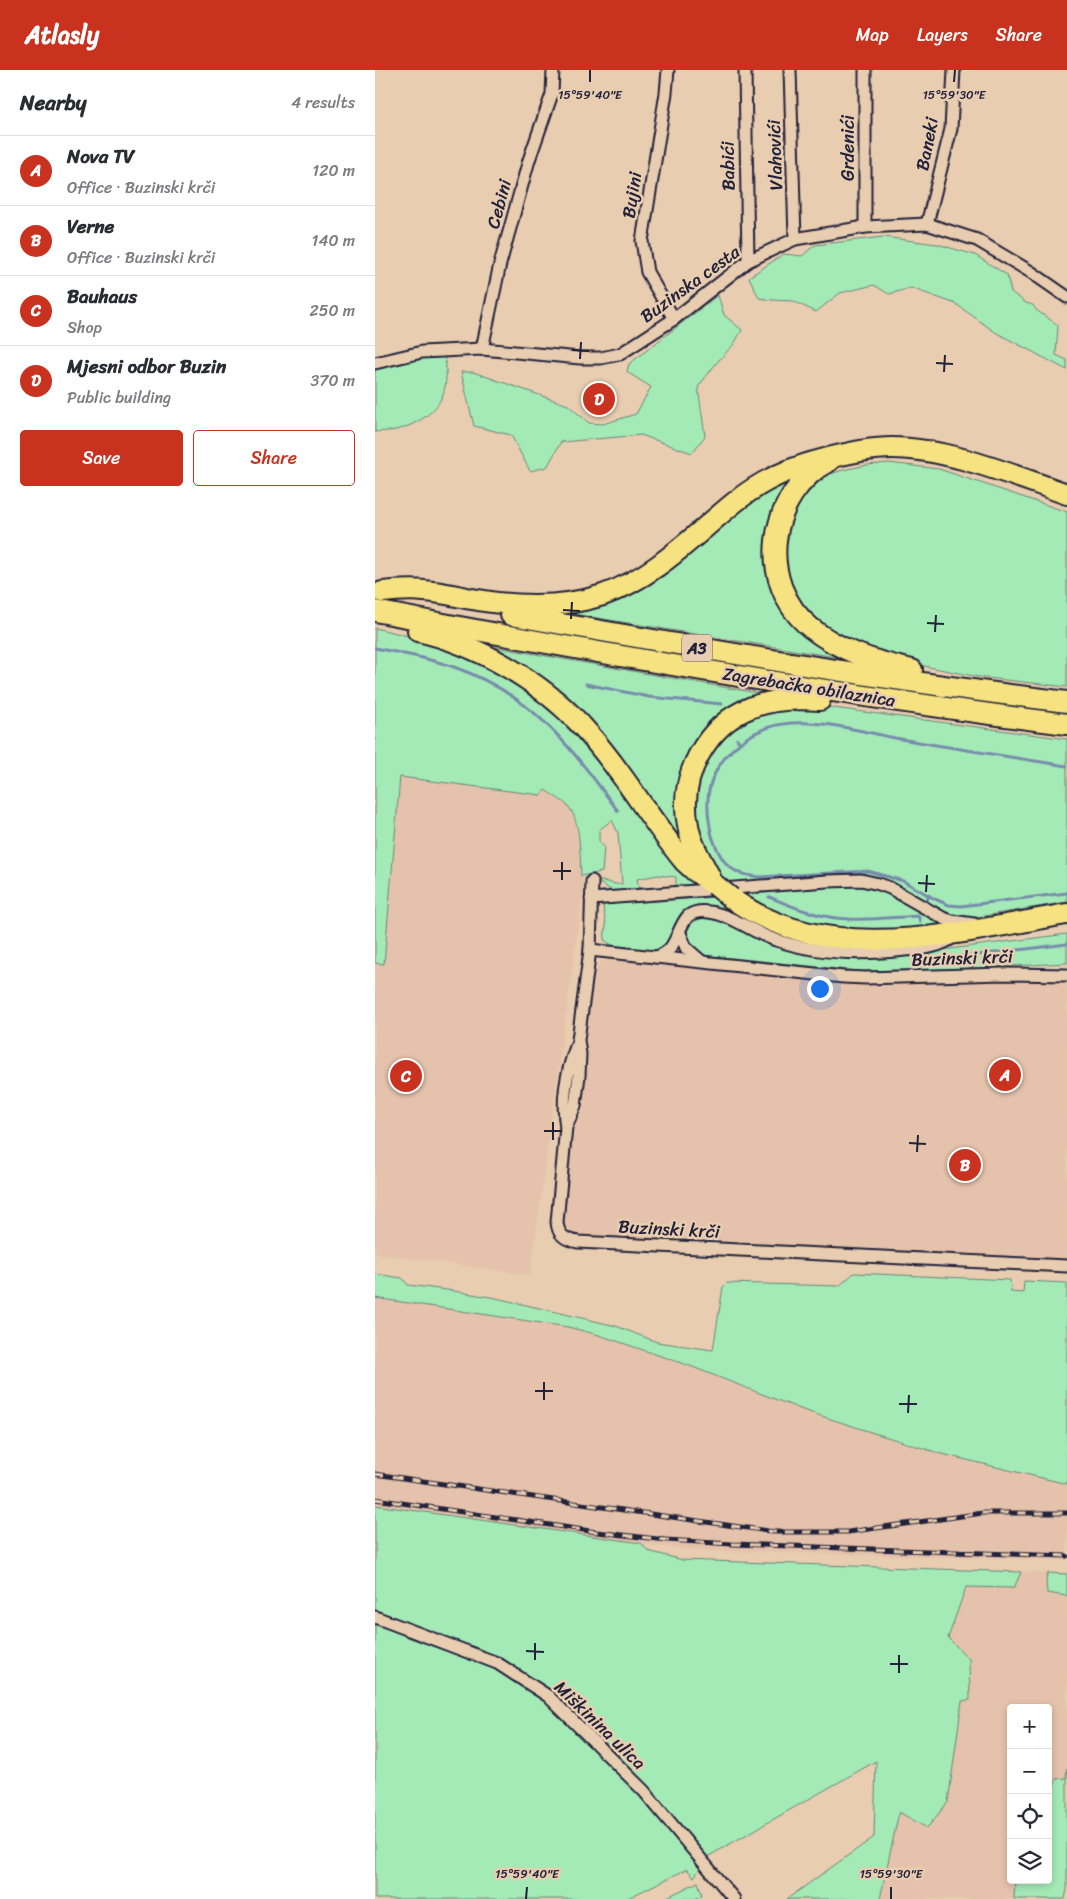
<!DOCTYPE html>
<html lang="en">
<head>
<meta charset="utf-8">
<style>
  :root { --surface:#fff; --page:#f7f7f7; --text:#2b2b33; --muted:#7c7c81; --line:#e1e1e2; --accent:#c8321e }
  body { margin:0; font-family:Sriracha,sans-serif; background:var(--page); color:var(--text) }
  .controls { position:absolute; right:15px; bottom:15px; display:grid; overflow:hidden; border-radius:5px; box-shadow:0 2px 8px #0003 }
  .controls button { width:45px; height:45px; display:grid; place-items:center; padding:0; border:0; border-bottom:1px solid var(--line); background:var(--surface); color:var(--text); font:25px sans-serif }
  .you { position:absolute; left:444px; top:918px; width:18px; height:18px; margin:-12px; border:4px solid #fff; border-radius:50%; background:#1a73e8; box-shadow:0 0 0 8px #1a73e833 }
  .badge { display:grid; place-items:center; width:32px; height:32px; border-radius:50%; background:var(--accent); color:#fff; font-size:16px; font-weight:700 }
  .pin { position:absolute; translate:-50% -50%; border:2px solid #fff; box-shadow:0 1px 5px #0006 }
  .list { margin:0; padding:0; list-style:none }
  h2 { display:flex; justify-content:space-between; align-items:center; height:65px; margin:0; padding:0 20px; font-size:21px }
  h2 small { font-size:16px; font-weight:400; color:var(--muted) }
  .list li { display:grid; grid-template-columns:32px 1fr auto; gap:15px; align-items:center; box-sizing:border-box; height:70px; padding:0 20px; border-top:1px solid var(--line) }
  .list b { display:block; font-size:19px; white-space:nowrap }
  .list p { margin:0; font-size:16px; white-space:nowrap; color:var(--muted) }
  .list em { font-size:16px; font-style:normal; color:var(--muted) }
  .actions { display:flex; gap:10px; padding:15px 20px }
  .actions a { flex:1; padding:11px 0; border:1px solid var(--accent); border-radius:5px; text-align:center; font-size:18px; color:var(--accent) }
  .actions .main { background:var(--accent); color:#fff }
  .icon { flex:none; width:28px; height:28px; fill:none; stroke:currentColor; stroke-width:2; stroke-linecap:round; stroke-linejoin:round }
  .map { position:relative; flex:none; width:692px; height:1829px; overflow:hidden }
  header { display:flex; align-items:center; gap:30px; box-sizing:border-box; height:70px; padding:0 25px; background:var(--accent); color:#fff }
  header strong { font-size:24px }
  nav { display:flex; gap:28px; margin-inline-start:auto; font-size:18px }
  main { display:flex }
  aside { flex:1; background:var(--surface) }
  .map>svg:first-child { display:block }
  .built { fill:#e5c2ab }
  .green { fill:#a4eab7; stroke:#638679 }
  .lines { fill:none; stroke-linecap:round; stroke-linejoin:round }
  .stream { stroke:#778cac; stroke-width:3 }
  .minor-casing { stroke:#22223b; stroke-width:15 }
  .motorway-casing { stroke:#22223b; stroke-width:24 }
  .minor { stroke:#e9cdb0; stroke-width:11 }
  .motorway { stroke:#f6e281; stroke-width:20 }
  .rail-casing { stroke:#22223b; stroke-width:5 }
  .rail { stroke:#e9cdb0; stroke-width:3; stroke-dasharray:9; stroke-linecap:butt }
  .motorway-bridge-casing { stroke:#22223b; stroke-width:24; stroke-linecap:butt }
  .motorway-bridge { stroke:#f6e281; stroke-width:20 }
  .ticks { fill:none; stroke:#22223b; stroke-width:2 }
  .labels { text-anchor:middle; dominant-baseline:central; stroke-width:5; stroke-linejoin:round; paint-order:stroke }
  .shield { fill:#e9cdb0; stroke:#5e555e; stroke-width:1 }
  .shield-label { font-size:16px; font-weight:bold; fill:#22223b }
  .street-label { font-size:18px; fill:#22223b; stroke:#e9cdb0 }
  .ticks-label { font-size:12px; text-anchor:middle; fill:#22223b; stroke:#e9cdb0; stroke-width:5; stroke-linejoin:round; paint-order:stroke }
</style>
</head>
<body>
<header>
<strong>Atlasly</strong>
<nav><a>Map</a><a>Layers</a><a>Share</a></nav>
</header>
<main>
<aside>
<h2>Nearby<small>4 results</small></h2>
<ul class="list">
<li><span class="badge">A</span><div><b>Nova TV</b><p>Office · Buzinski krči</p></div><em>120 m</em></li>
<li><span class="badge">B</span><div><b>Verne</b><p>Office · Buzinski krči</p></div><em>140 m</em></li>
<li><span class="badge">C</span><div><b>Bauhaus</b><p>Shop</p></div><em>250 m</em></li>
<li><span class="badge">D</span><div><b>Mjesni odbor Buzin</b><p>Public building</p></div><em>370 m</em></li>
</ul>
<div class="actions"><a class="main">Save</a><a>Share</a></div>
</aside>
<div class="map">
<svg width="692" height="1829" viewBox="0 0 692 1829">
  <rect width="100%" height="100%" fill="#e9cdb0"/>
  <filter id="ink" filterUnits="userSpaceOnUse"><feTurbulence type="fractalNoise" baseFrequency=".02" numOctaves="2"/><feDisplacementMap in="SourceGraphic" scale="10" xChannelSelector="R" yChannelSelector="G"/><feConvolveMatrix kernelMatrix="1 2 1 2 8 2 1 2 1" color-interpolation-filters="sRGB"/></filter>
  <g filter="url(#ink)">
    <g class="built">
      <path d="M25 707 165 725 169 720 193 735 198 745 204 772 206 806 209 814 155 1205 0 1183V893L9 894Z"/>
      <path d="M230 889H245L435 910 485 914 619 910 692 912V1190L194 1165 187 1155 218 907 222 896Z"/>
      <path d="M0 1228 193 1257 224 1265 315 1296 428 1340 499 1363 567 1384 692 1414V1490L312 1480 0 1435Z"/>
      <path d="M646 1502 673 1503 671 1509 672 1523 692 1526V1698L691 1708 681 1709 673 1739V1638H636V1810H640L639 1829H505L524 1741 573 1732 587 1631 595 1630 594 1589 573 1568 591 1516 638 1518Z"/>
    </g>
    <g class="green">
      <path d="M508 167 562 174 600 185 632 205 636 222 651 233 658 235 661 240 683 255 681 285 692 290V300L620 262 581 234 536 218 514 224 499 215 465 223 441 242 418 231 397 230 384 228 374 207 409 184 427 186 440 175Z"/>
      <path d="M343 225 349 245 367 260 359 274 343 291 323 317 330 366 317 383 266 365 186 372 172 397 155 401 136 365 99 356 86 302H98L193 335 214 353 228 354 261 344 276 317 252 302 254 294Z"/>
      <path d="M67 286 70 288C75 323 65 343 31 357 22 361 10 361 0 362V299L34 289Z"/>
      <path d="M514 393 564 399 692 442V617L604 607 529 592 445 559 415 526 406 464 424 426 446 407 468 400 492 395Z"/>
      <path d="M422 405C414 417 403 431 398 444 382 485 394 534 427 563 437 572 452 578 461 587L192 543C220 537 246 531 272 516 308 496 337 463 370 437 387 424 404 415 422 405Z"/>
      <path d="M0 558 38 567 92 583 178 635 326 814 301 817V807L283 805 262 809 264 819 239 822 222 811C230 810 238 815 247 814L243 763 237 750 224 760V771L229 777 227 802 206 806C205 787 206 750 193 736 187 730 177 725 170 720L166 725 25 707 9 894 0 893Z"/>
      <path d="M120 577 388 624 335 655 309 775 194 629 144 592 119 580Z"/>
      <path d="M436 635 692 669V832L602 847H584L567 842 510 809 489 805 351 814 327 785 318 760 317 710 354 657 393 638Z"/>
      <path d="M481 815C514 816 542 838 570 853L569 855 509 862H472L417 850 365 825Z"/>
      <path d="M343 827 478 878 421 871 400 864 340 837 326 835 311 841 304 848 294 870 286 879 276 880 237 875 229 870 231 855 228 836 233 834Z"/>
      <path d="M328 848 343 850 390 871 551 882 692 864V893L582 899 483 901 328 885C309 875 305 854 328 848Z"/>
      <path d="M479 1203 635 1210 636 1222 648 1223 649 1211 692 1213V1414L567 1384 499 1363 428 1340 315 1296 224 1265 193 1257 0 1228V1204L27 1208 33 1215 79 1221 121 1228 241 1256 282 1272 338 1280 348 1217 352 1213 464 1216Z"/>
      <path d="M0 1435 266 1473 273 1481 307 1490 646 1502 639 1518 591 1517 573 1568 594 1589 595 1630 587 1631 573 1732 552 1758 524 1742 505 1829H412L499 1767 501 1691 332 1787 240 1681 233 1690 326 1797 319 1807 312 1799 251 1829H0Z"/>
      <path d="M673 1503 692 1504V1526L672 1523 671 1509Z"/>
      <path d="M692 1698V1819L690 1829H639L640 1810H673V1739L681 1709 691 1708Z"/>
      <path d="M323 1812 327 1825 320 1829H288Z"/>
    </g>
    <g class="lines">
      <g class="stream">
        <path d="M0 578C26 583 54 588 79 597 158 625 195 676 243 741"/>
        <path d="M211 614 274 627 347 634"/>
        <path d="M362 669 365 673"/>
        <path d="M692 696C635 687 577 678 520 668 485 661 445 649 408 654 378 658 348 681 337 710 330 727 333 749 337 766 341 778 348 794 359 800 366 805 376 806 384 807L493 801 528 811 562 830 574 835 586 836 692 823"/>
        <path d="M394 827C407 832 420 838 434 842 470 854 507 848 543 846"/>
        <path d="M552 830 554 826"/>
        <path d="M543 846 545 851"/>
        <path d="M549 884 550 888 554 891 692 874"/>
      </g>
      <defs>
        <g id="minor">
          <path d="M293 0 291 23 267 171 272 202 299 249"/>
          <path d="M370 0 373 191"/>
          <path d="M415 0 420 169"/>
          <path d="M552 154 576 59 579 0"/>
          <path d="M490 157V0"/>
          <path d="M107 279 125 194 154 90 177 24 178 0"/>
          <path d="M0 293 47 282 107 279 205 288H226L245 284 299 249 373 191 420 169 490 157 552 154 602 170 656 202 692 227"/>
          <path d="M217 811 215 880 203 970 205 984 204 1006 200 1036 191 1057 182 1152C183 1165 190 1170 203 1172L692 1196"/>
          <path d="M216 829 452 811 486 810 504 814 515 818 568 848 577 851 599 854"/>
          <path d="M305 863 311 878 326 891"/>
          <path d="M215 880 468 907 490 908 628 904 692 905"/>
          <path d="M281 887C303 881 300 861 313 846 319 842 327 841 334 842 358 845 378 863 401 870 442 884 487 885 530 880 545 879 560 878 574 870"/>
          <path d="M191 1057C186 1029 192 1000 202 974"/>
          <path d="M0 1547 122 1593 173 1626 269 1721 359 1829"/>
        </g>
        <g id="motorway">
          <path d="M454 391C393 423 380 513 436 558 465 581 501 592 537 600"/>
          <path d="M7 522C21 521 35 519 49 521 65 522 81 526 97 529 141 537 185 539 228 525 280 507 318 466 360 432 387 410 416 397 450 389 472 383 494 378 517 378 573 378 639 406 692 424"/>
          <path d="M0 541C230 585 460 625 692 654"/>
          <path d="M136 545C321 578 506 610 692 632"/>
          <path d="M43 561C102 574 165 611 206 655 244 696 273 747 309 791L320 801 340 815"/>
          <path d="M335 807C326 790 316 774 313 755 303 707 331 655 377 637 399 629 422 628 445 630"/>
          <path d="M356 828C453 899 584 862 692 844"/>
        </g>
      </defs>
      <use href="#minor" class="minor-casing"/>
      <use href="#motorway" class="motorway-casing"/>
      <use href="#minor" class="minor"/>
      <use href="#motorway" class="motorway"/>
      <defs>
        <g id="rail">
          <path d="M0 1404 400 1462H473L608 1443H692"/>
          <path d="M0 1429 222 1462 291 1470 357 1474 692 1486"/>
        </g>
      </defs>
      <use href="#rail" class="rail-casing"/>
      <use href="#rail" class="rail"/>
      <defs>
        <path id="motorway-bridge" d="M340 815 356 828"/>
      </defs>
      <use href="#motorway-bridge" class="motorway-bridge-casing"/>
      <use href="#motorway-bridge" class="motorway-bridge"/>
    </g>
  </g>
  <path class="ticks" d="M215 12V0M579 12 580 0M197 280 214 281M205 289 206 272M561 293 578 294M569 302 570 285M188 540 205 541M196 549 197 532M552 553 569 554M560 562 561 545M178 801H196M187 810V792M543 813 560 814M551 822 552 805M169 1061H187M178 1070V1052M534 1073 551 1074M542 1082 543 1065M160 1321H178M169 1330V1312M524 1334H542M533 1343 534 1325M151 1581 169 1582M160 1590V1573M515 1594H533M524 1603V1585M151 1829 152 1817M516 1829V1817"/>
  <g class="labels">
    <rect class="shield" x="307" y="564.5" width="30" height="27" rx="4"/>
    <g class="shield-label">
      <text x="322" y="578">A3</text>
    </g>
    <g class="street-label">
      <text transform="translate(552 74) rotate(-79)">Baneki</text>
      <text transform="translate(473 78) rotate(-90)">Grdenići</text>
      <text transform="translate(400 85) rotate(-92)">Vlahovići</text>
      <text transform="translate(353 96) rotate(-91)">Babići</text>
      <text transform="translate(257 125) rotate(-81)">Bujini</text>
      <text transform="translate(124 134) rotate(-75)">Cebini</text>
      <text transform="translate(315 214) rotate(-36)">Buzinska cesta</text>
      <text transform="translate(434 617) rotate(9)">Zagrebačka obilaznica</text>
      <text transform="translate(587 888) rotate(-2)">Buzinski krči</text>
      <text transform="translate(294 1159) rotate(3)">Buzinski krči</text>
      <text transform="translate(225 1655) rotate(44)">Miškinina ulica</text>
    </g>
  </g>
  <g class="ticks-label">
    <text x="215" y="29">15°59'40"E</text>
    <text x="579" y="29">15°59'30"E</text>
    <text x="152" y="1808">15°59'40"E</text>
    <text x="516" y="1808">15°59'30"E</text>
  </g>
</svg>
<div class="controls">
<button>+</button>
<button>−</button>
<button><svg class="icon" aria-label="locate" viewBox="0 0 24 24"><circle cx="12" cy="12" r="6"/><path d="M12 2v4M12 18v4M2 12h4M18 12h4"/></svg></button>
<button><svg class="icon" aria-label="layers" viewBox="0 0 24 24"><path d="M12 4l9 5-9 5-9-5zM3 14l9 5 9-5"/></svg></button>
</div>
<div class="you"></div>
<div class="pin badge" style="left:630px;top:1005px">A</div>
<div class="pin badge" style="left:590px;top:1095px">B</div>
<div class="pin badge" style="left:31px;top:1006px">C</div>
<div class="pin badge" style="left:224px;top:329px">D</div>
</div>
</main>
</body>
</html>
